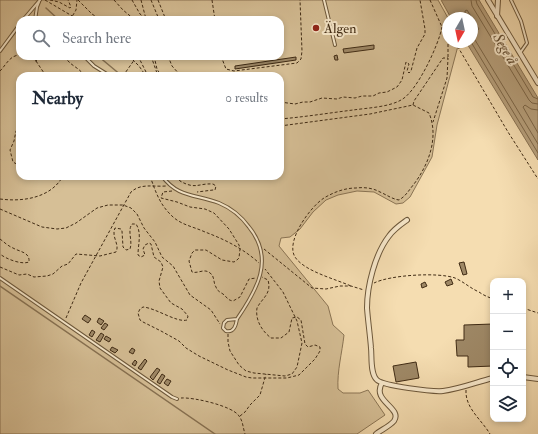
<!DOCTYPE html>
<html lang="en">
<head>
<meta charset="utf-8">
<style>
  :root { --surface:#fff; --page:#f6f6f7; --text:#1f2937; --muted:#747a83; --line:#e0e1e3 }
  body { margin:0; font-family:"IM FELL Double Pica",serif; background:var(--page); color:var(--text) }
  .controls { position:absolute; right:12px; bottom:12px; display:grid; overflow:hidden; border-radius:8px; box-shadow:0 2px 6px #0003 }
  .controls button { width:36px; height:36px; display:grid; place-items:center; padding:0; border:0; border-bottom:1px solid var(--line); background:var(--surface); color:var(--text); font:20px sans-serif }
  .compass { position:absolute; left:442px; top:12px; width:36px; height:36px; border-radius:50%; background:var(--surface); box-shadow:0 2px 6px #0003; rotate:189deg }
  .list { margin:0; padding:0; list-style:none }
  h2 { display:flex; justify-content:space-between; align-items:center; height:52px; margin:0; padding:0 16px; font-size:17px }
  h2 small { font-size:13px; font-weight:400; color:var(--muted) }
  .icon { flex:none; width:22px; height:22px; fill:none; stroke:currentColor; stroke-width:2; stroke-linecap:round; stroke-linejoin:round }
  .map { position:relative; flex:none; width:538px; height:434px; overflow:hidden }
  .search { position:absolute; background:var(--surface); box-shadow:0 2px 6px #0003; left:16px; top:16px; width:268px; height:44px; display:flex; align-items:center; gap:10px; box-sizing:border-box; padding:0 14px; border-radius:12px; color:var(--muted); font-size:15px }
  .panel { position:absolute; background:var(--surface); box-shadow:0 2px 6px #0003; left:16px; top:72px; width:268px; height:108px; border-radius:12px }
  .map>svg:first-child { display:block }
  .green { fill:#d6bf96; stroke:#8b7555; fill-rule:evenodd }
  .water { fill:#b7a07c; stroke:#877152 }
  .lines { fill:none; stroke-linecap:round; stroke-linejoin:round }
  .shore { stroke:#7c6648; stroke-width:1 }
  .stream { stroke:#877152; stroke-width:1.5 }
  .building { fill:#9e8866; stroke:#402b14 }
  .service-casing { stroke:#6d583b; stroke-width:4 }
  .minor-casing { stroke:#6d583b; stroke-width:6 }
  .path { stroke:#402b14; stroke-width:1; stroke-dasharray:3 2; stroke-linecap:butt }
  .service { stroke:#f8e9cc; stroke-width:2 }
  .minor { stroke:#f8e9cc; stroke-width:4 }
  .poi-dot { fill:#8f2418; stroke:#f8e9cc; stroke-width:1.5 }
  .labels { text-anchor:middle; dominant-baseline:central; stroke-width:4; stroke-linejoin:round; paint-order:stroke }
  .poi-label { font-size:14px; fill:#402b14; stroke:#f8e9cc; text-anchor:start }
  .water-label { font-size:15px; font-style:italic; fill:#644e33; stroke:#f8e9cc }
</style>
</head>
<body>
<div class="map">
<svg width="538" height="434" viewBox="0 0 538 434">
  <rect width="100%" height="100%" fill="#f5ddb1"/>
  <filter id="stains"><feTurbulence type="fractalNoise" baseFrequency=".005" numOctaves="4"/><feColorMatrix values="0 0 0 0 .2 0 0 0 0 .09 0 0 0 0 .02 0 0 0 .5 -.17"/></filter>
  <radialGradient id="worn" r=".72"><stop offset=".6" stop-color="#630" stop-opacity="0"/><stop offset="1" stop-color="#630" stop-opacity=".3"/></radialGradient>
  <path class="green" d="M0 0H438L448 18V42H459L437 125 432 157 410 197 403 203 396 204 374 192 357 191 338 195 326 200 313 212 300 229 290 237 281 238 279 246 328 306 333 325 344 335C342 353 337 371 338 389L343 393H360L368 390 385 415 357 434H0ZM20 20H280V56H20ZM20 76H280V176H20Z"/>
  <path class="water" d="M441 0H479L538 98V160L466 42H472V18H451Z"/>
  <g class="lines">
    <g class="shore">
      <path d="M471 0 472 6 529 100 532 103 538 104"/>
      <path d="M476 0 477 4 533 97 538 99"/>
      <path d="M465 18V11L467 10 479 29 476 31 472 28"/>
      <path d="M472 35 538 144"/>
      <path d="M471 42 538 153"/>
      <path d="M538 110 531 109 525 105 523 107 538 133"/>
    </g>
    <g class="stream">
      <path d="M46 8 59 20"/>
      <path d="M98 56 122 76"/>
      <path d="M0 286 215 434"/>
    </g>
  </g>
  <g class="building">
    <path d="M374 45V49L344 53 343 49Z"/>
    <path d="M337 55 338 60H335L334 56Z"/>
    <path d="M296 57V60L235 69V66Z"/>
    <path d="M464 262 467 274 463 275 459 263Z"/>
    <path d="M451 279 453 284 447 286 445 282Z"/>
    <path d="M425 282 427 286 422 288 421 284Z"/>
    <path d="M85 315 91 319 88 323 82 319Z"/>
    <path d="M99 318 104 321 101 325 97 322Z"/>
    <path d="M105 323 108 325 104 330 101 328Z"/>
    <path d="M493 324V366L468 367V356H457L456 340H464V325Z"/>
    <path d="M92 330 95 332 92 337 89 335Z"/>
    <path d="M101 333 104 335 100 342 96 340Z"/>
    <path d="M106 336 111 339 109 342 104 339Z"/>
    <path d="M523 337H524L525 365H523Z"/>
    <path d="M112 347 118 350 115 353 110 350Z"/>
    <path d="M132 348 135 350 133 354 129 352Z"/>
    <path d="M145 359 147 361 141 370 138 368Z"/>
    <path d="M135 360 137 362 135 366 132 364Z"/>
    <path d="M416 362 419 378 396 382 393 366Z"/>
    <path d="M157 368 160 370 153 380 150 377Z"/>
    <path d="M162 374 165 376 160 384 157 382Z"/>
    <path d="M167 379 171 381 168 386 164 383Z"/>
  </g>
  <g class="lines">
    <defs>
      <g id="service">
        <path d="M324 0 335 45"/>
        <path d="M511 0 521 21 527 43 520 53"/>
        <path d="M23 20 40 0"/>
        <path d="M35 20 37 7 39 2"/>
        <path d="M0 51 20 24"/>
        <path d="M84 56 94 66 110 76"/>
        <path d="M162 176C178 198 196 194 219 203 231 208 241 216 249 227 275 259 257 290 237 319L227 320 224 323 223 328 226 331C234 333 236 325 237 319"/>
        <path d="M0 278 172 397 177 399"/>
      </g>
      <g id="minor">
        <path d="M488 0 538 83"/>
        <path d="M497 16 498 0"/>
        <path d="M407 220C400 225 394 229 389 236 375 254 367 286 367 308 368 321 370 335 371 348 372 357 370 374 377 380 384 386 433 392 443 391 460 389 477 382 493 378"/>
        <path d="M523 377 538 379"/>
        <path d="M376 434C381 430 390 426 394 421 403 408 371 401 382 383"/>
      </g>
    </defs>
    <use href="#service" class="service-casing"/>
    <use href="#minor" class="minor-casing"/>
    <g class="path">
      <path d="M45 0 79 20"/>
      <path d="M50 0 59 2 70 8 71 7 68 0"/>
      <path d="M78 0 92 14 101 20"/>
      <path d="M114 0 123 10 135 20"/>
      <path d="M132 0 140 14 147 20"/>
      <path d="M141 0 146 19"/>
      <path d="M151 0 158 17 161 20"/>
      <path d="M158 0 166 20"/>
      <path d="M212 0 215 20"/>
      <path d="M430 0 442 27 448 34"/>
      <path d="M70 20 76 10 77 0"/>
      <path d="M455 42 508 132 538 179"/>
      <path d="M26 56 36 61 40 56"/>
      <path d="M65 56C69 66 80 67 84 76"/>
      <path d="M129 56 139 66 146 76"/>
      <path d="M138 56 148 76"/>
      <path d="M151 56 158 76"/>
      <path d="M154 56 157 69 161 76"/>
      <path d="M168 56 172 66 181 76"/>
      <path d="M221 56 226 69 234 71 297 63 301 59 302 51 300 0"/>
      <path d="M448 57V39"/>
      <path d="M36 61 46 76"/>
      <path d="M0 71C6 65 10 55 20 55"/>
      <path d="M56 76 61 73 66 76"/>
      <path d="M123 76 137 56"/>
      <path d="M280 102 295 104 303 102H310L322 98 337 99 343 97 355 98 362 96H373L379 93 387 92 397 87 402 80 406 62 409 64 407 71 409 73 411 71 417 48 425 34V29L420 0"/>
      <path d="M413 105 414 101 443 58H448L447 78 433 122"/>
      <path d="M280 119C304 117 329 113 353 110 367 108 389 107 401 100 417 92 439 44 442 27"/>
      <path d="M20 126 16 131 14 141 10 150 13 162 20 166"/>
      <path d="M280 126 370 114 413 105 429 113C439 137 429 164 414 184 409 190 406 196 399 200 392 199 387 195 380 192 373 188 364 187 356 188 345 188 334 192 324 198 311 206 285 241 295 257 304 271 335 279 351 286"/>
      <path d="M150 176C155 190 159 203 170 214 180 225 192 226 205 232 224 239 244 249 259 263"/>
      <path d="M180 176 178 178 180 181C196 190 198 183 213 184L216 186 215 190H213L197 192"/>
      <path d="M190 176H194"/>
      <path d="M172 191 163 192 161 198 177 202 190 207 205 209 214 213 229 229 239 245 240 249 239 258 237 260 234 262 222 260 206 250H195L192 253 189 261 192 272C198 274 204 268 210 273 215 276 213 283 216 287 217 291 220 292 223 294 227 297 227 300 233 301L240 297 249 279 256 278"/>
      <path d="M0 199C23 202 51 198 63 176"/>
      <path d="M0 209 42 227 57 229 66 228 76 223 97 208 108 205H123L131 208 137 214 144 228 155 242 162 257 173 266 190 295 211 310 220 324"/>
      <path d="M0 239C4 242 8 246 13 248 20 252 30 252 29 262 22 265 6 259 0 254"/>
      <path d="M264 249 312 288 326 289 340 286H351L364 290"/>
      <path d="M0 267 19 275 27 274 34 277 47 276 53 274 62 266 68 264 76 254 100 256 116 252C120 244 111 237 115 228L121 229 122 231 123 247 126 250 130 249C133 241 127 231 132 224H136C142 233 138 244 138 255L141 257 145 255 143 249 145 245 149 243 151 244 154 257 161 262 163 267 159 281 160 288 171 303 182 309 188 316 187 320C177 323 156 308 143 307L140 309 138 313 140 320 143 322 161 331 179 341 186 348 199 356 228 370 246 377 252 378H287L299 375 315 359 320 351V347L315 345 308 347 305 344 301 320 297 317 292 318 289 332 281 338H271C262 331 255 320 257 308 262 298 272 294 268 280L262 277"/>
      <path d="M374 283C390 275 438 272 455 278 464 282 470 288 479 292 483 295 488 297 493 299"/>
      <path d="M523 308 538 313"/>
      <path d="M66 318 81 283 131 192C141 183 153 187 166 186"/>
      <path d="M228 334V342L230 351 239 365 246 371 254 373 285 376 292 374 297 367 302 343 297 321 283 292 265 269"/>
      <path d="M466 390C465 408 481 419 490 434"/>
      <path d="M181 398C193 397 233 406 239 416 243 421 243 428 245 434"/>
      <path d="M240 416 245 412 250 405 260 395 266 374"/>
    </g>
    <use href="#service" class="service"/>
    <use href="#minor" class="minor"/>
  </g>
  <circle class="poi-dot" cx="316" cy="28" r="4"/>
  <g class="labels">
    <g class="poi-label">
      <text x="324" y="28">Älgen</text>
    </g>
    <g class="water-label">
      <text transform="translate(505 49) rotate(59)">Sege å</text>
    </g>
  </g>
  <rect width="100%" height="100%" filter="url(#stains)"/>
  <rect width="100%" height="100%" fill="url(#worn)"/>
</svg>
<div class="controls">
<button>+</button>
<button>−</button>
<button><svg class="icon" aria-label="locate" viewBox="0 0 24 24"><circle cx="12" cy="12" r="6"/><path d="M12 2v4M12 18v4M2 12h4M18 12h4"/></svg></button>
<button><svg class="icon" aria-label="layers" viewBox="0 0 24 24"><path d="M12 4l9 5-9 5-9-5zM3 14l9 5 9-5"/></svg></button>
</div>
<svg class="compass" viewBox="-18 -18 36 36"><path d="M0-13l5 13h-10z" fill="#e53935"/><path d="M0 13l5-13h-10z" fill="#747a83"/></svg>
<div class="search"><svg class="icon" aria-label="search" viewBox="0 0 24 24"><circle cx="10" cy="10" r="6"/><path d="M15 15l6 6"/></svg>Search here</div>
<section class="panel">
<h2>Nearby<small>0 results</small></h2>
<ul class="list">
</ul>
</section>
</div>
</body>
</html>
